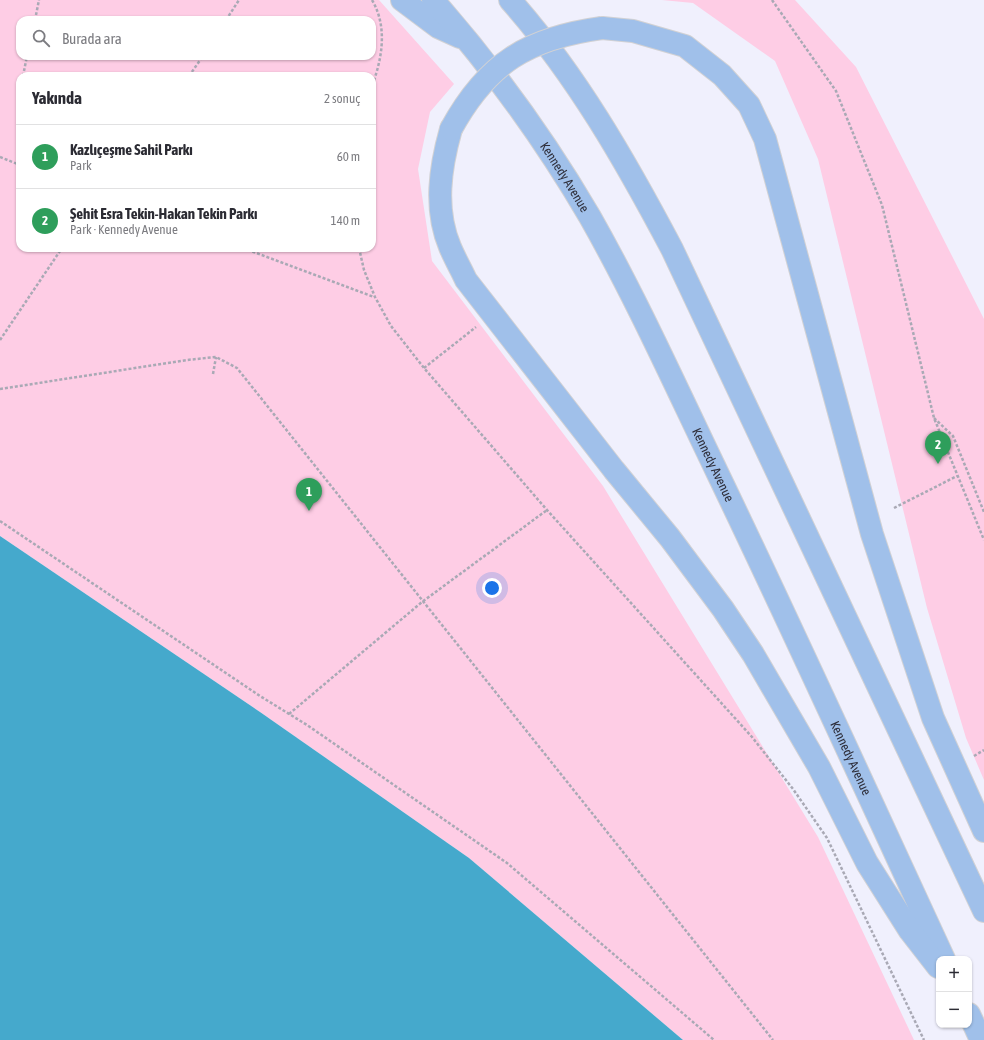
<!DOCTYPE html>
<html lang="tr">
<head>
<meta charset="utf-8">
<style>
  :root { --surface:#fff; --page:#f2f2f3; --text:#2b2b33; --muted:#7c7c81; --line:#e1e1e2; --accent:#d93025 }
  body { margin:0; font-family:"Asap Condensed",sans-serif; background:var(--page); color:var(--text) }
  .controls { position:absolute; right:12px; bottom:12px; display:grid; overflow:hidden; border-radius:8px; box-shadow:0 1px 3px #0004 }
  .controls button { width:36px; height:36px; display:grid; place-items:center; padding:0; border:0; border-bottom:1px solid var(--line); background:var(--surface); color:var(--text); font:20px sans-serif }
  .you { position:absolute; left:492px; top:588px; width:14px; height:14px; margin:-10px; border:3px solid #fff; border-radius:50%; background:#1a73e8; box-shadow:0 0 0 6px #1a73e833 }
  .badge { display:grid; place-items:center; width:26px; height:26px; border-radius:50%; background:var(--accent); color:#fff; font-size:13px; font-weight:700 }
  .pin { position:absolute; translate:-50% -33px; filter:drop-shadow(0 1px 2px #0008) }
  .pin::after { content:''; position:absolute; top:21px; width:14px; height:12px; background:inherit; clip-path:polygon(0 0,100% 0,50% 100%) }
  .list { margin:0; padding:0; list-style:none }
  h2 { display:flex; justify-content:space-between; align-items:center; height:52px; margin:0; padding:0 16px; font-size:17px }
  h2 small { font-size:13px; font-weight:400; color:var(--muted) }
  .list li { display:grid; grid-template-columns:26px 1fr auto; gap:12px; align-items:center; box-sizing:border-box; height:64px; padding:0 16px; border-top:1px solid var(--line) }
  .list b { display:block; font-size:15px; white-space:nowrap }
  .list p { margin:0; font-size:13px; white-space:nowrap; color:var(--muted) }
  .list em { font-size:13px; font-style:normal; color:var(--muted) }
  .icon { flex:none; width:22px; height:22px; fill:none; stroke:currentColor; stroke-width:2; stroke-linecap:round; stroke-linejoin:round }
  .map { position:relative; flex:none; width:984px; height:1040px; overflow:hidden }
  .search { position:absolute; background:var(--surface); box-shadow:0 1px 3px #0004; left:16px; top:16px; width:360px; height:44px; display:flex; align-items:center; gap:10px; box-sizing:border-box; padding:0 14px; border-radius:12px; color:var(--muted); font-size:15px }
  .panel { position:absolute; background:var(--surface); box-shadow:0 1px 3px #0004; left:16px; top:72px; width:360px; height:180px; border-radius:12px }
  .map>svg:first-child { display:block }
  .green { fill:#fecde5; fill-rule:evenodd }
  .water { fill:#45a9cc }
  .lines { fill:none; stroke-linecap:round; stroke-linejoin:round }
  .highway-casing { stroke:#d1d1d4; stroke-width:24 }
  .path { stroke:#a9a9b5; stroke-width:2.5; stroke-dasharray:3 2; stroke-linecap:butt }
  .highway { stroke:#a0c0ea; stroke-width:22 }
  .highway-bridge-casing { stroke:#d1d1d4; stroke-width:24; stroke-linecap:butt }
  .highway-bridge { stroke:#a0c0ea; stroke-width:22 }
  .labels { text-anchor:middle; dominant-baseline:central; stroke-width:4; stroke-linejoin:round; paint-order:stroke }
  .street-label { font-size:13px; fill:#2e2e3a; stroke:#fefefe }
</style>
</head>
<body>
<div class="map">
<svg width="984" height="1040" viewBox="0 0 984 1040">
  <rect width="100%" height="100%" fill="#f0f0fd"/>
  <g class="green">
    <path d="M0 0H379L454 84 430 112 418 169 432 261 603 486 818 837 914 1040H683L469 858 260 712 0 536ZM20 20H372V56H20ZM20 76H372V248H20Z"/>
    <path d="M662 0H795L856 67 984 319V780L966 738 927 608 818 159 775 61 693 3Z"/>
  </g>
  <path class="water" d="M0 536 260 712 469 858 683 1040H0Z"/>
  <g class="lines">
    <defs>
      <g id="highway">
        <path d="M402 0 438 27 460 37"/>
        <path id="s1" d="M433 0C492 67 545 140 590 217 637 300 676 387 717 472 795 634 869 797 944 959"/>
        <path d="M510 0C576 74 626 162 672 249L984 911"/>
        <path d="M602 28 633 31 685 46 722 75 749 105 765 139 872 534 933 718 984 831"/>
        <path d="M451 129C440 168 434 209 450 247 455 259 461 269 466 280L614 470 670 538 723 609 753 654 819 767 867 863 910 931 938 967"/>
        <path d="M969 1014 981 1040"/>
      </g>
    </defs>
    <use href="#highway" class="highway-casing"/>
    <g class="path">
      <path d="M372 0C388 27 382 59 372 86"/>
      <path d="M772 0 836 91 882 205 934 418 984 540"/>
      <path d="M35 20 39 0"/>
      <path d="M226 20 239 0"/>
      <path d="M23 76 27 56"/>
      <path d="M189 76 203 56"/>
      <path d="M20 91 18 100 20 101"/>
      <path d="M0 157 20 165"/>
      <path d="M243 248 374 297"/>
      <path d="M359 248 364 270 375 297 391 326 424 368 547 510 752 737 793 789 827 838 924 1040"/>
      <path d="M0 340 62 248"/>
      <path d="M424 368 476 327"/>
      <path d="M213 374 216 357"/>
      <path d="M0 389 187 360 216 357 237 368 773 1040"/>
      <path d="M934 418 953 436 984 512"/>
      <path d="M894 508 957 476"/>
      <path d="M0 521 260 696 307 725 507 863 714 1040"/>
      <path d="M289 714 422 602 547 510"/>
      <path d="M974 756 984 750"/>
    </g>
    <use href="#highway" class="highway"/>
    <defs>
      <path id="highway-bridge" d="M451 129C487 63 528 38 602 28"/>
    </defs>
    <use href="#highway-bridge" class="highway-bridge-casing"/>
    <use href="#highway-bridge" class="highway-bridge"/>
  </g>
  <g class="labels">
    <g class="street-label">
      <text stroke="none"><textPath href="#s1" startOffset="221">Kennedy Avenue</textPath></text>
      <text stroke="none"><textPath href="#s1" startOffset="545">Kennedy Avenue</textPath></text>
      <text stroke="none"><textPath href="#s1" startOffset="869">Kennedy Avenue</textPath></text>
    </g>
  </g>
</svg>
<div class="controls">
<button>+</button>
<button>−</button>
</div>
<div class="you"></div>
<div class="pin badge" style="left:309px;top:511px;background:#2e9e5b">1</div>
<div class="pin badge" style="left:938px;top:464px;background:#2e9e5b">2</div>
<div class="search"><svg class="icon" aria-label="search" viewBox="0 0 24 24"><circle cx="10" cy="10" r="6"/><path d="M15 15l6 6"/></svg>Burada ara</div>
<section class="panel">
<h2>Yakında<small>2 sonuç</small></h2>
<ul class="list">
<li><span class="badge" style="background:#2e9e5b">1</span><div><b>Kazlıçeşme Sahil Parkı</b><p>Park</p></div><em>60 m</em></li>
<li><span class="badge" style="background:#2e9e5b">2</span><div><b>Şehit Esra Tekin-Hakan Tekin Parkı</b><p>Park · Kennedy Avenue</p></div><em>140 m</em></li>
</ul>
</section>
</div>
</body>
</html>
